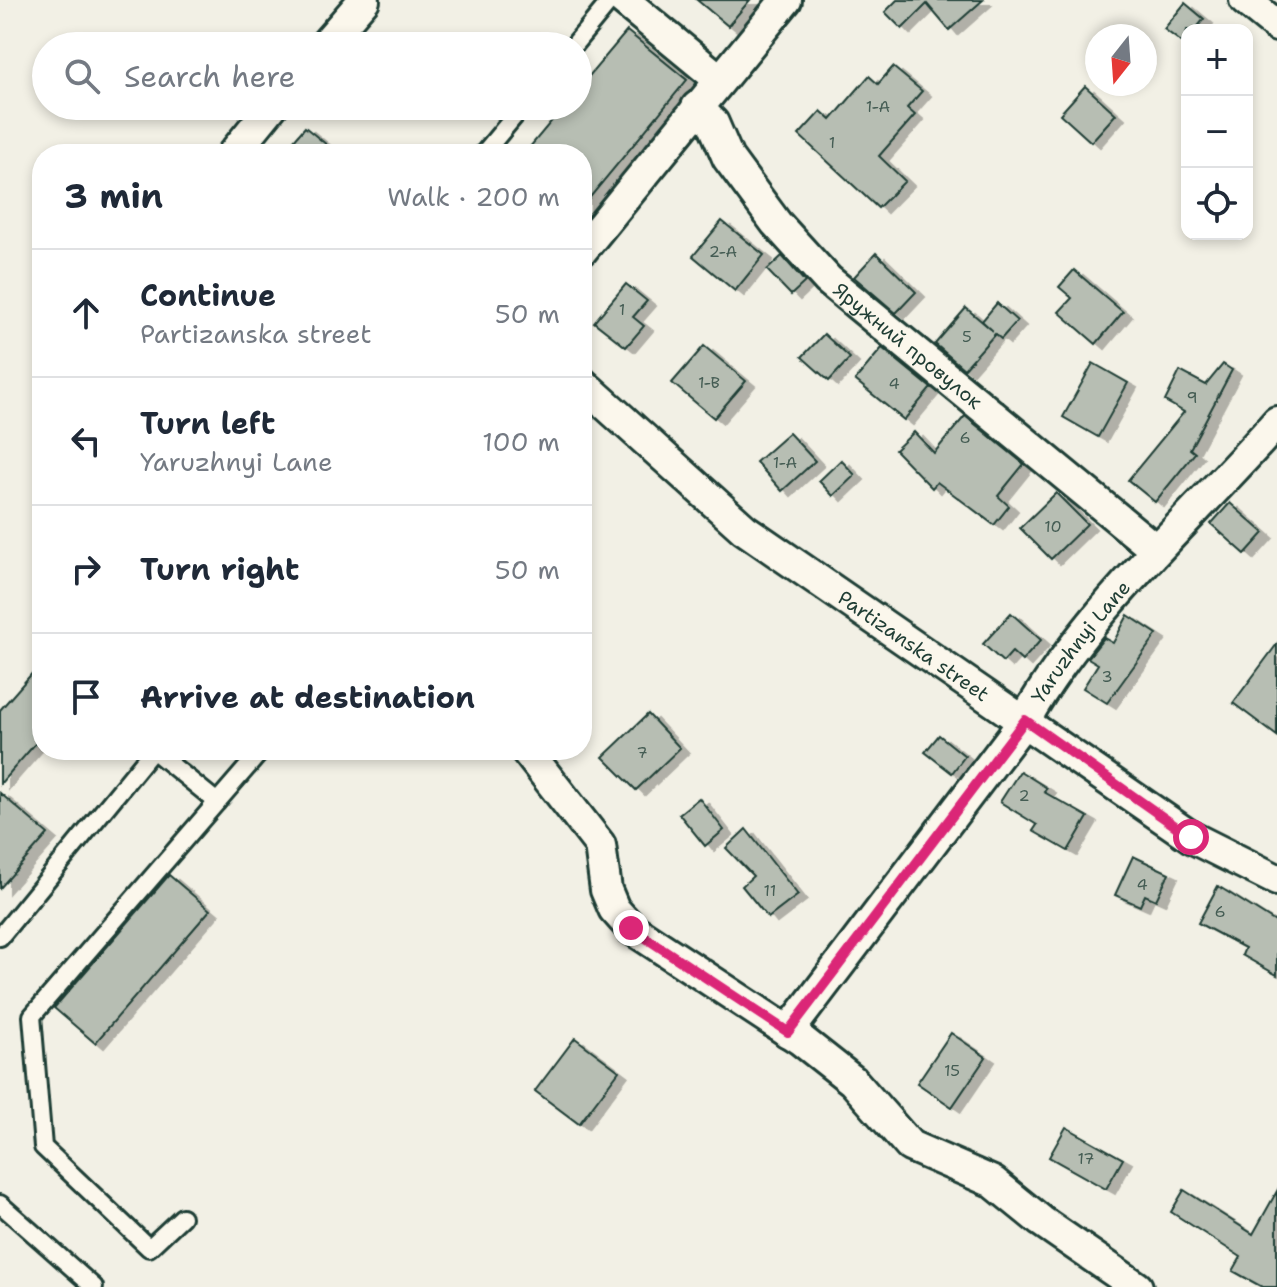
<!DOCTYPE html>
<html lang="en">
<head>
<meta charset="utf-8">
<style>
  :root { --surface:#fff; --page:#f6f6f7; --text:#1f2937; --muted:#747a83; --line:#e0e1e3 }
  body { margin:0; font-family:"Shantell Sans",sans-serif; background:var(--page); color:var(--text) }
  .controls { position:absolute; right:24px; top:24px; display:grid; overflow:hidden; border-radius:16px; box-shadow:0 4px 12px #0003 }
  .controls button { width:72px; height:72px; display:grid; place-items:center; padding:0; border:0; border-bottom:2px solid var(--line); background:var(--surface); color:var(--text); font:40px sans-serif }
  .compass { position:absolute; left:1085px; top:24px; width:72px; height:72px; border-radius:50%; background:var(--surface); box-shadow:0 4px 12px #0003; rotate:197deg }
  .stop { position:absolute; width:24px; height:24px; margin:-18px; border:6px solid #db2777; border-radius:50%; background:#fff }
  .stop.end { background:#db2777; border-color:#fff; box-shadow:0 2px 8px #0008 }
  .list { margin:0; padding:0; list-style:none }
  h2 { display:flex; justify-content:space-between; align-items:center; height:104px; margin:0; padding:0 32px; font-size:34px }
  h2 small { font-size:26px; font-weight:400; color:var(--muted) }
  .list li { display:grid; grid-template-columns:52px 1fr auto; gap:24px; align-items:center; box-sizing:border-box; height:128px; padding:0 32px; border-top:2px solid var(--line) }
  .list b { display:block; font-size:30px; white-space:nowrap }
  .list p { margin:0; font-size:26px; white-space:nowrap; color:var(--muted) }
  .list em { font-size:26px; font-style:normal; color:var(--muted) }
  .icon { flex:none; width:44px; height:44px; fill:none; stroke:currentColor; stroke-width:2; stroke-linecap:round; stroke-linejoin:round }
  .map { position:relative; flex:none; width:1277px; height:1287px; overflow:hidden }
  .search { position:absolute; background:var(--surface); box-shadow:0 4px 12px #0003; left:32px; top:32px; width:560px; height:88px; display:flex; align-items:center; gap:20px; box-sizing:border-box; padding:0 28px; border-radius:44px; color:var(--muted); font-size:30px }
  .panel { position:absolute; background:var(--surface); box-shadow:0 4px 12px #0003; left:32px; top:144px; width:560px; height:616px; border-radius:32px }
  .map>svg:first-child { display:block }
  .building { fill:#b7beb3; stroke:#1f3d34; stroke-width:2; filter:url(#shadow) }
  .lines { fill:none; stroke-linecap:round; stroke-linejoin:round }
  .lane-casing { stroke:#1f3d34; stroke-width:22 }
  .street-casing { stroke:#1f3d34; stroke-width:36 }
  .lane { stroke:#fbf7ec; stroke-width:16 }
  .street { stroke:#fbf7ec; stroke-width:30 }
  .route { stroke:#db2777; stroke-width:10 }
  .labels { text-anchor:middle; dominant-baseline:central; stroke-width:7; stroke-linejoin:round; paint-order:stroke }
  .number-label { font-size:16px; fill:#455d54 }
  .street-label { font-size:20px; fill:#1f3d34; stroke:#fbf7ec }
</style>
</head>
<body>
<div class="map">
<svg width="1277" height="1287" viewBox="0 0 1277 1287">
  <defs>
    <filter id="shadow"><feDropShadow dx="9" dy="5" stdDeviation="0" flood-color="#0004"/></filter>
  </defs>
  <rect width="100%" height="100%" fill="#f2f0e5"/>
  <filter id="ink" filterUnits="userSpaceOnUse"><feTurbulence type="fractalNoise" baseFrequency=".0125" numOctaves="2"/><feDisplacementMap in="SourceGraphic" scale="16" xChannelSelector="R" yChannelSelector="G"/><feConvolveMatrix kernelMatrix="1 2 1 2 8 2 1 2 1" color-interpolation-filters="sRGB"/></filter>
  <g filter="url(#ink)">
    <g class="building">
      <path d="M697 0H750L728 26Z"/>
      <path d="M897 0H983L949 30 927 4 902 29 885 12Z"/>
      <path d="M1185 3 1204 19 1195 30H1187L1184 44 1164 29Z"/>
      <path d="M627 31 687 80 582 207V154H524L564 106H578V89Z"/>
      <path d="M893 67 922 91 907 108 915 115 879 156 905 181 878 208 799 135 821 111 831 120 869 76 878 84Z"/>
      <path d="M1085 86 1116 114 1091 142 1060 114Z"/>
      <path d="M305 127 338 154H282Z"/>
      <path d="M722 221 764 255 735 291 693 256Z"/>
      <path d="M876 253 916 292 896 313 854 277Z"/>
      <path d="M782 256 805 282 791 295 767 270Z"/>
      <path d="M1074 270 1123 312 1096 344 1059 312 1072 298 1059 287Z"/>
      <path d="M626 284 647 301 633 317 644 326 626 347 594 322Z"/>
      <path d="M997 303 1017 321 1001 339 995 334 964 369 935 344 966 308 993 331 982 321Z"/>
      <path d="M824 334 850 358 829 381 802 357Z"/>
      <path d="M704 346 746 381 714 418 672 383Z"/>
      <path d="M882 348 931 388 904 420 855 380Z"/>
      <path d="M1093 363 1128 383 1098 437 1063 417Z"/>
      <path d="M1223 364 1232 370 1190 449 1195 453 1155 502 1128 480 1184 412 1165 401 1180 371 1206 385Z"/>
      <path d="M965 416 1024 464 998 496 1009 506 994 525 937 482 932 488 895 450 914 432 934 453Z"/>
      <path d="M789 433 815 461 782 491 756 462Z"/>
      <path d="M841 460 855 475 833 496 819 481Z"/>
      <path d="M1056 493 1087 524 1051 559 1020 528Z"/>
      <path d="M1230 503 1264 533 1245 554 1211 524Z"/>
      <path d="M1011 613 1041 640 1022 661 1012 652 1003 662 983 644Z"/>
      <path d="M1128 615 1157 634 1107 703 1083 688 1098 664 1088 658 1104 638 1113 643Z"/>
      <path d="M1277 644V736L1233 703Z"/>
      <path d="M42 662V736L0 784V710Z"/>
      <path d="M648 714 680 748 636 790 603 757Z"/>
      <path d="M939 735 965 756 952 773 925 752Z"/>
      <path d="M1020 771 1047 788 1044 792 1088 817 1068 851 1033 831 1037 825 1000 802Z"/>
      <path d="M0 793 48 834 0 888Z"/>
      <path d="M699 798 724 830 705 846 679 814Z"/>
      <path d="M746 829 798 895 768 918 742 886 753 876 726 848Z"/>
      <path d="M1133 856 1169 873 1156 900 1145 895 1140 906 1115 895Z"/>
      <path d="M169 875 210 910 95 1043 54 1008Z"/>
      <path d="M1218 886 1277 923V975L1242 955 1245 948 1198 923Z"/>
      <path d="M951 1033 986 1057 952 1107 917 1083Z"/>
      <path d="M575 1038 619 1071 579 1124 535 1091Z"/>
      <path d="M1066 1127 1123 1159 1106 1189 1049 1157Z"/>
      <path d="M1184 1190 1253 1234 1277 1191V1287H1262L1233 1271 1241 1257 1171 1212Z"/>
    </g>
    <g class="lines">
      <defs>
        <g id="lane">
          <path d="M573 46 611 0"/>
          <path d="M483 154 523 106"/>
          <path d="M153 750 217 802"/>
          <path d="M0 937 153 750"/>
          <path d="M0 1204 94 1287"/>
          <path d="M182 1217 149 1248 43 1147 32 1016 262 750"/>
        </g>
        <g id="street">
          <path d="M623 0 720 80"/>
          <path d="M1245 0 1277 26"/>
          <path d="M324 46 364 0"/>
          <path id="s1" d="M697 107 713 123 728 158 776 223 828 280 1156 550"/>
          <path d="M233 154 272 106"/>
          <path d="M582 250 786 0"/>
          <path id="s2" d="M582 383 744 529 1191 837 1277 880"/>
          <path d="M526 750 600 845 606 890 614 909 631 928 801 1040 853 1081 910 1146 993 1182 1041 1221 1137 1287"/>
          <path id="s3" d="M788 1032 1025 720C1089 607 1192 519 1277 422"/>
        </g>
      </defs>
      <use href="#lane" class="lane-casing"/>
      <use href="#street" class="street-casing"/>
      <use href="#lane" class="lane"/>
      <use href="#street" class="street"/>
    </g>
  </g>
  <g class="lines" filter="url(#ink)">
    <path class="route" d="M631 928 788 1032 1025 720 1191 837"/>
  </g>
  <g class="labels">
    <g class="number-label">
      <text x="878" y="106">1-А</text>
      <text x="832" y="142">1</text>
      <text x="723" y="251">2-А</text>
      <text x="622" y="309">1</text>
      <text x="967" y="336">5</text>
      <text x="709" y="382">1-В</text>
      <text x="894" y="383">4</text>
      <text x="1192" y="397">9</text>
      <text x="965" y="437">6</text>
      <text x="785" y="462">1-А</text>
      <text x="1053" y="526">10</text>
      <text x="1107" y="676">3</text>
      <text x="642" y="752">7</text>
      <text x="1024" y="795">2</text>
      <text x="1142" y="884">4</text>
      <text x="770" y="890">11</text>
      <text x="1220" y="911">6</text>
      <text x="952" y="1070">15</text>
      <text x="1086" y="1158">17</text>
    </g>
    <g class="street-label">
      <text stroke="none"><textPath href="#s1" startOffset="322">Яружний провулок</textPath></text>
      <text stroke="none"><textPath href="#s3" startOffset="488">Yaruzhnyi Lane</textPath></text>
      <text stroke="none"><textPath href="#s2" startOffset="424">Partizanska street</textPath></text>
    </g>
  </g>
</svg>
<div class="controls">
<button>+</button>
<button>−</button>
<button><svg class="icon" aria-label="locate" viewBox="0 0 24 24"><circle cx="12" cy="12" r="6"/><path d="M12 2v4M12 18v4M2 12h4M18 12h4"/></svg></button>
</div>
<svg class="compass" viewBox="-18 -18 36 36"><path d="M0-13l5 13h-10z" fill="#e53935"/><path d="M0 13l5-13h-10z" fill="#747a83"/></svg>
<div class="stop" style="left:1191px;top:837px"></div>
<div class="stop end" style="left:631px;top:928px"></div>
<div class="search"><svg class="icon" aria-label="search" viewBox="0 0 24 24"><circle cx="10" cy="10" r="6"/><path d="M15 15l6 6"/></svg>Search here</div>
<section class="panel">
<h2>3 min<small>Walk · 200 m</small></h2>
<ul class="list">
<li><svg class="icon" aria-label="ahead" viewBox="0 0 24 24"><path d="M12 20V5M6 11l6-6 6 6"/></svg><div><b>Continue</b><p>Partizanska street</p></div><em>50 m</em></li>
<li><svg class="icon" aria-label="left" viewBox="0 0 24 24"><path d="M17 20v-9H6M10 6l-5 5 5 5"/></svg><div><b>Turn left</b><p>Yaruzhnyi Lane</p></div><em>100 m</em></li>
<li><svg class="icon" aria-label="right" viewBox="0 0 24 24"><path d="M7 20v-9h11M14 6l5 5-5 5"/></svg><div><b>Turn right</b></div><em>50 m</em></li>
<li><svg class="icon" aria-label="arrive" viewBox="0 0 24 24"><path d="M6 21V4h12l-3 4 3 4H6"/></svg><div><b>Arrive at destination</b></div></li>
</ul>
</section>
</div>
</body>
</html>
